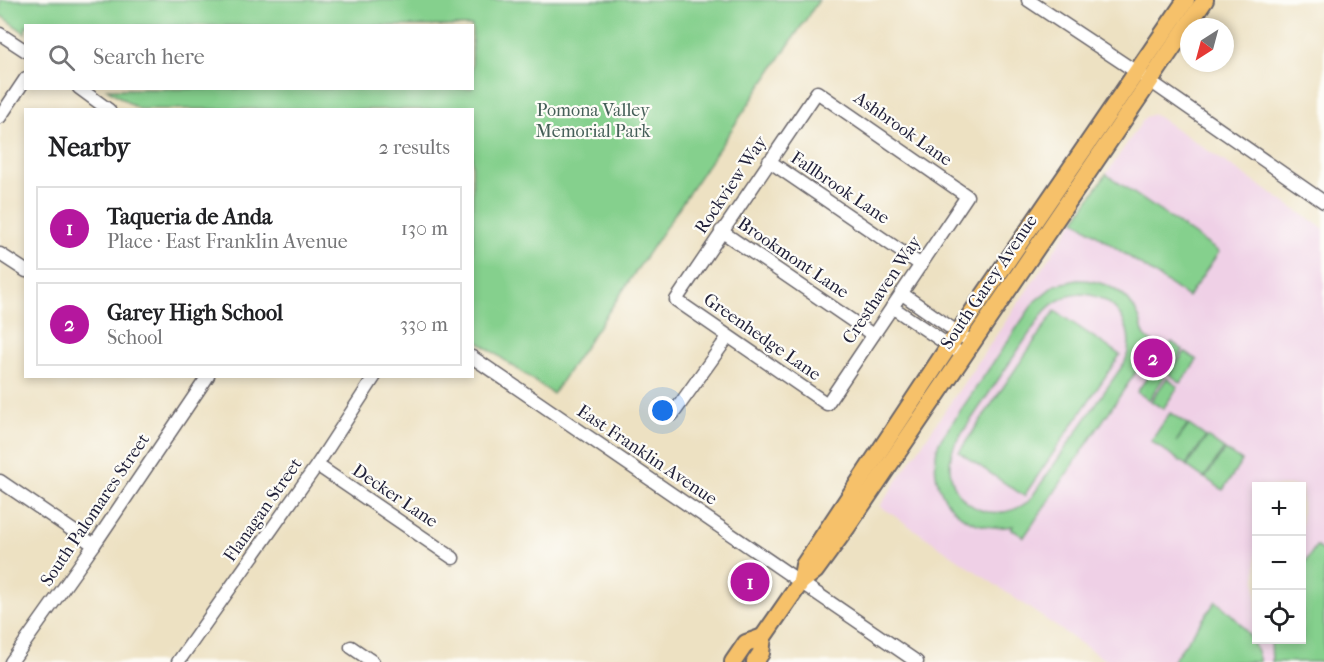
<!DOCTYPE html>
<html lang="en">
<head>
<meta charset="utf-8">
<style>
  :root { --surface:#fff; --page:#f2f2f2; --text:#202124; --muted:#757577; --line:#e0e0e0; --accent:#b5179e }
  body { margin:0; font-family:"IM FELL French Canon",serif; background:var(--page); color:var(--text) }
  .controls { position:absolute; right:18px; bottom:18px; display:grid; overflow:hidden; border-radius:0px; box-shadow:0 3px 9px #0003 }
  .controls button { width:54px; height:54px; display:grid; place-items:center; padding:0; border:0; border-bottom:2px solid var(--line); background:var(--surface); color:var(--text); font:30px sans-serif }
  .compass { position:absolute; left:1180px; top:18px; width:54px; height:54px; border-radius:50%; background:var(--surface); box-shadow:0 3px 9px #0003; rotate:216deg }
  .you { position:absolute; left:663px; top:411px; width:21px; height:21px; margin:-15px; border:4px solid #fff; border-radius:50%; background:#1a73e8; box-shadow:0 0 0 9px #1a73e833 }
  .badge { display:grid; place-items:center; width:39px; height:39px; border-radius:50%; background:var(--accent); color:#fff; font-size:20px; font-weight:700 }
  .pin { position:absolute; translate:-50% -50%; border:3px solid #fff; box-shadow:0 2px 6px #0006 }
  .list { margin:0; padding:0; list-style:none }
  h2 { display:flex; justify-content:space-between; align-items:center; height:78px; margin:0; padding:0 24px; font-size:26px }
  h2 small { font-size:20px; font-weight:400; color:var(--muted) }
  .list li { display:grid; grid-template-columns:39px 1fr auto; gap:18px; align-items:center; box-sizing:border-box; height:84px; margin:0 12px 12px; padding:0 12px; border:2px solid var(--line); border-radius:0px }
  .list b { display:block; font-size:22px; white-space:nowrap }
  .list p { margin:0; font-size:20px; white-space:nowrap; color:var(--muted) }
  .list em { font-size:20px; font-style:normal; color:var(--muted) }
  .icon { flex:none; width:33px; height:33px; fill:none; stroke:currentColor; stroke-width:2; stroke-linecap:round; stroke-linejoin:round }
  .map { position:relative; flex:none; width:1324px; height:662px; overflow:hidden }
  .search { position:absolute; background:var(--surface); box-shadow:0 3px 9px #0003; left:24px; top:24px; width:450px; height:66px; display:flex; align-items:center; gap:15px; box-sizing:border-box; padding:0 21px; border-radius:0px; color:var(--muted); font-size:22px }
  .panel { position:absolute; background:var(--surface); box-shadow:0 3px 9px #0003; left:24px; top:108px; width:450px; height:270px; border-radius:0px }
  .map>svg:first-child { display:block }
  .built { fill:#efd0e6; fill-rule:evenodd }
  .green { fill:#85d08d; stroke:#547964; stroke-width:1.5; fill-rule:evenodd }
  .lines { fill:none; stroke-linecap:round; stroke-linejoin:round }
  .minor-casing { stroke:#69656a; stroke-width:15 }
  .major-casing { stroke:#69656a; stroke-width:20 }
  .minor { stroke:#fff; stroke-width:12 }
  .major { stroke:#f6c16b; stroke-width:16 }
  .labels { text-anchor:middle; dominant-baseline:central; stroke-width:4.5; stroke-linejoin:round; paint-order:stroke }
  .park-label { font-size:18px; fill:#455f58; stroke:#fdfcf7 }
  .street-label { font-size:18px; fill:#22223b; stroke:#fdfcf7 }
</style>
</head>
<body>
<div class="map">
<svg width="1324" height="662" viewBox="0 0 1324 662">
  <rect width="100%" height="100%" fill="#fdfcf7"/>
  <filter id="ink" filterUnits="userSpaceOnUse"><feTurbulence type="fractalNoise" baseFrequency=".0167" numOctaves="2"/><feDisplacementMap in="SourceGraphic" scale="12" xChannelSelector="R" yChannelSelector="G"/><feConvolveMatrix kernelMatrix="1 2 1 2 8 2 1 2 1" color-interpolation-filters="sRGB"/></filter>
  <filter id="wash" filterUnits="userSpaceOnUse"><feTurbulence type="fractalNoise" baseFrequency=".008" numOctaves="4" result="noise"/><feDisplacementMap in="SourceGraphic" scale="24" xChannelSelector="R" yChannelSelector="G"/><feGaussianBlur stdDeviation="1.35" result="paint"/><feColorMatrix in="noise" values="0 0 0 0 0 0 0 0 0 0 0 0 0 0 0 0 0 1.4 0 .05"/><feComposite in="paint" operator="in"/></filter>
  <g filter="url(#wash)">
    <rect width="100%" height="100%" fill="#ede1c2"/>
    <path class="built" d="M1154 114 1324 229V662H1108L880 506 1145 117ZM1256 486H1302V640H1256Z"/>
    <g class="green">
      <path d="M0 0H819L553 394 473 338 472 110 138 109 107 89 472 88V26H26L25 33 0 15Z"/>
      <path d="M1106 174 1219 252 1188 297 1075 220Z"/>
      <path d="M1077 280C1103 279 1128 292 1139 317 1145 333 1139 334 1155 344L1024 537 1011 529 1013 526C962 536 923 492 939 442L1035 301 1055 285ZM1084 294C1118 298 1137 330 1125 362L1029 501C985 534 932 491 956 442L1044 312C1055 300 1068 294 1084 294Z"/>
      <path d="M1055 311 1120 355 1024 496 959 452Z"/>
      <path d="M1172 342 1183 350 1168 373 1156 365Z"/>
      <path d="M1185 352 1197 360 1181 383 1169 374Z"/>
      <path d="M1153 369 1164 377 1149 400 1137 392Z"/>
      <path d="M1167 378 1178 387 1163 409 1151 401Z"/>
      <path d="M1170 413 1188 424 1176 442 1189 425 1206 437 1186 465 1151 441Z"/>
      <path d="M1207 437 1224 449 1204 478 1187 466Z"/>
      <path d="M1225 450 1242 461 1223 490 1205 478Z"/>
      <path d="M1316 546 1324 552V662H1272L1271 640H1302V567Z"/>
      <path d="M1216 601C1237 618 1254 635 1260 662H1172Z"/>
    </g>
  </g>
  <g filter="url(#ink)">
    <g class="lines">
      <defs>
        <g id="minor">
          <path d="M1028 0 1150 81 1324 202"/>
          <path d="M0 34 26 51"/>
          <path d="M79 88 109 110"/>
          <path d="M817 92 967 196 827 404 676 300Z"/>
          <path d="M0 117 26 78"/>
          <path d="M769 161 921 265"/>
          <path d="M721 231 873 335"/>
          <path d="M0 254 26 271"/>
          <path d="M901 293 971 342"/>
          <path d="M892 307 963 355"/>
          <path d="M472 357 917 662"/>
          <path d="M673 414 728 337"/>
          <path d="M317 465 453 558"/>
          <path d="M0 481 94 545"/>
          <path d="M351 647 373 662"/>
          <path d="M11 662 94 545 208 376"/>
          <path d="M178 662 317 465 375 376"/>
        </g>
        <g id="major">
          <path d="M801 582 804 565 949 346 1186 0"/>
          <path d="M733 662 746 643 763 637"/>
          <path d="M755 662 761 653 763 637 801 582 815 571 847 527 1205 0"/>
        </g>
      </defs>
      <use href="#minor" class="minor-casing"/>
      <use href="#major" class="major-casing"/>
      <use href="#minor" class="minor"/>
      <use href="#major" class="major"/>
    </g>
  </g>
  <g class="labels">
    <g class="park-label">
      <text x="593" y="110">Pomona Valley<tspan x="593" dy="21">Memorial Park</tspan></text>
    </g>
    <g class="street-label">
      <text transform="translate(903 129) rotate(35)">Ashbrook Lane</text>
      <text transform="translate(731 185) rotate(-56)">Rockview Way</text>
      <text transform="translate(840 188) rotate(34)">Fallbrook Lane</text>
      <text transform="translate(793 258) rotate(34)">Brookmont Lane</text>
      <text transform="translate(989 282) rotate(-56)">South Garey Avenue</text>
      <text transform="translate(882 290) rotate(-56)">Cresthaven Way</text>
      <text transform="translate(762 337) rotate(35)">Greenhedge Lane</text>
      <text transform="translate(647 455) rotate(34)">East Franklin Avenue</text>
      <text transform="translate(395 496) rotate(34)">Decker Lane</text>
      <text transform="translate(95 510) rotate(-56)">South Palomares Street</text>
      <text transform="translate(263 510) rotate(-55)">Flanagan Street</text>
    </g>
  </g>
</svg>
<div class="controls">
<button>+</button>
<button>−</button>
<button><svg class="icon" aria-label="locate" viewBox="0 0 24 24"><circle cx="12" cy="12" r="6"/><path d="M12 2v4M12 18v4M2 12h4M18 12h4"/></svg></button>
</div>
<svg class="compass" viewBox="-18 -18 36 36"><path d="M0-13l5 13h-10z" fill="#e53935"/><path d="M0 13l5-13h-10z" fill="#757577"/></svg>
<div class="you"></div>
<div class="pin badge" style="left:750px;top:582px">1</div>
<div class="pin badge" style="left:1153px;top:358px">2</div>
<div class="search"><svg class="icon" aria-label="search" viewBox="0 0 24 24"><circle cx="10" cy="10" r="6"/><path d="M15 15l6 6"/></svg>Search here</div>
<section class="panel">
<h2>Nearby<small>2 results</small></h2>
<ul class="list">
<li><span class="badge">1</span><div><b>Taqueria de Anda</b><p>Place · East Franklin Avenue</p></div><em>130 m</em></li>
<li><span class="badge">2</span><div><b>Garey High School</b><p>School</p></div><em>330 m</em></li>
</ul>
</section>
</div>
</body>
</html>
